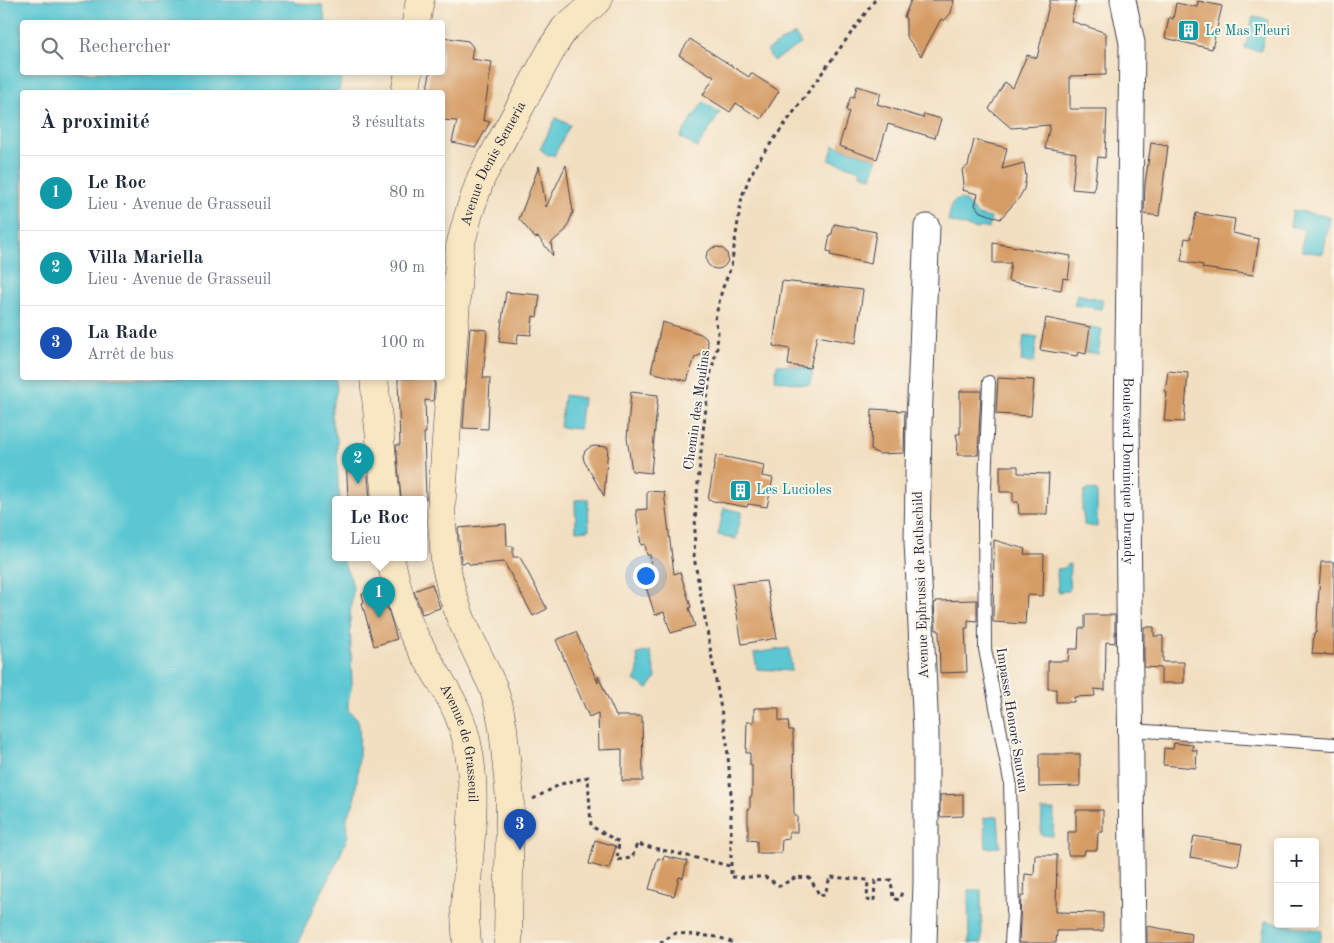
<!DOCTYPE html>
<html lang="fr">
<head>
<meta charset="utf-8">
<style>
  :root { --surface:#fff; --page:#f6f6f7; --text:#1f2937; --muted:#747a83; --line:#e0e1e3; --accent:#ea580c }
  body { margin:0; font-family:"Old Standard TT",serif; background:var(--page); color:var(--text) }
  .controls { position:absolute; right:15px; bottom:15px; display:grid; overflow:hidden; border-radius:5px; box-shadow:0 2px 8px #0003 }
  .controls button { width:45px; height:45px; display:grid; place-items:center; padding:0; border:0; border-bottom:1px solid var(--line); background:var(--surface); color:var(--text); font:25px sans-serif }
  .you { position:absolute; left:645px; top:575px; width:18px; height:18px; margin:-12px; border:4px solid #fff; border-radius:50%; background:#1a73e8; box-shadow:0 0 0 8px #1a73e833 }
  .badge { display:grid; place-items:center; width:32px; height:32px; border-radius:50%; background:var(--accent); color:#fff; font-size:16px; font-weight:700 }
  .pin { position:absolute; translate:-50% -41px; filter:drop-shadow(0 1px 2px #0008) }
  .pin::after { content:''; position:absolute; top:26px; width:18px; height:15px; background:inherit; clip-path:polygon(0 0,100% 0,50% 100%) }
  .popup { position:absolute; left:332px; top:496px; width:95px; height:65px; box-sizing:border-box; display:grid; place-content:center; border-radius:5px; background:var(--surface); filter:drop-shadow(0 1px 4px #0005); font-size:16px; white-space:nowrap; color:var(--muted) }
  .popup b { font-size:19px; color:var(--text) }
  .popup::after { content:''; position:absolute; left:50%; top:100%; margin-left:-10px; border:10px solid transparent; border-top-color:var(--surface) }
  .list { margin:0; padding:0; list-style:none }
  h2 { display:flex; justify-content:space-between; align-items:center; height:65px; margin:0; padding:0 20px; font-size:21px }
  h2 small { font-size:16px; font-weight:400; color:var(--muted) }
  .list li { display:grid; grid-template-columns:32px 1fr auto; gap:15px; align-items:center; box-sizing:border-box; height:75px; padding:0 20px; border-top:1px solid var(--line) }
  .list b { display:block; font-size:19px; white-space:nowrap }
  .list p { margin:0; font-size:16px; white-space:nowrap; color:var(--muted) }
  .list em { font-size:16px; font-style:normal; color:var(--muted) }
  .icon { flex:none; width:28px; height:28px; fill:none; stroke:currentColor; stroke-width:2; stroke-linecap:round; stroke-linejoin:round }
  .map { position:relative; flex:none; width:1334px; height:943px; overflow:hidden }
  .search { position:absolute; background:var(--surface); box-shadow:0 2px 8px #0003; left:20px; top:20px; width:425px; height:55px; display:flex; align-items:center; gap:12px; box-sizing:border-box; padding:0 18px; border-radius:5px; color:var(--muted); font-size:19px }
  .panel { position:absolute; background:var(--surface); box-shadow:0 2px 8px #0003; left:20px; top:90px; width:425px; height:290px; border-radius:5px }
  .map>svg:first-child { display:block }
  .water { fill:#5bc7d3; stroke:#3e7487 }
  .building { fill:#d69c65 }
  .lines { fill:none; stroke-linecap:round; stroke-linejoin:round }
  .lane-casing { stroke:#413e4f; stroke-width:14 }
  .street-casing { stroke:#413e4f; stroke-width:27 }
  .secondary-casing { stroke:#413e4f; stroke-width:29 }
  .path { stroke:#413e4f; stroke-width:3; stroke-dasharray:4 4; stroke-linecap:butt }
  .lane { stroke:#fff; stroke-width:12 }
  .street { stroke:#fff; stroke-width:25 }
  .secondary { stroke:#f9e7c3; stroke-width:28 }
  .labels { text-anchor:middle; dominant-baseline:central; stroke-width:4; stroke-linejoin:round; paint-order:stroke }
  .culture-label { font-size:14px; fill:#0d838f; stroke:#fbf7ec; text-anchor:start }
  .street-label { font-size:14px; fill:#22223b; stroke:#fbf7ec }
</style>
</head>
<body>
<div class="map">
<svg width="1334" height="943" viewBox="0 0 1334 943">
  <rect width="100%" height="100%" fill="#fbf7ec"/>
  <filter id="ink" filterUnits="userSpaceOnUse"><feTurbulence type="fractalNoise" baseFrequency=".02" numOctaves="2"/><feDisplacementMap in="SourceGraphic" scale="10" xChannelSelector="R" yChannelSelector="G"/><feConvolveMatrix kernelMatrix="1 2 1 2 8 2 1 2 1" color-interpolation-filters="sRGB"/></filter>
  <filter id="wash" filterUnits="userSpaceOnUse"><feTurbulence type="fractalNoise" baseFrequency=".0096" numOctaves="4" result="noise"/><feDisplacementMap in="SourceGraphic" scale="20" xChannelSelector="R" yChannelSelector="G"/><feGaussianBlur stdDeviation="1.12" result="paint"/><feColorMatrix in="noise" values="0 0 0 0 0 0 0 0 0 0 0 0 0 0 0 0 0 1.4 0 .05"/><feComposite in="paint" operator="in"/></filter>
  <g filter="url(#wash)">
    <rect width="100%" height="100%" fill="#f2dfc1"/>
    <g class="water">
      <path d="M0 0H294L295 3 322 5 326 22H22V72L343 73 339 90 337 92H22V378H335L337 389 332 408V424L337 438 338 485 340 499H335V557H343V562L351 579 353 588 350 616 352 684 348 702V710C351 714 356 717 358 721 362 733 357 793 353 805 351 810 347 814 347 819 346 826 350 831 347 838 334 874 311 906 299 943H0Z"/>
      <path d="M1253 17 1268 20 1261 51 1245 48Z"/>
      <path d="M795 34 801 44 773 61 767 50Z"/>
      <path d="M703 102 720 113 697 148 680 137Z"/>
      <path d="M556 118 570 125 554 156 550 154 549 156 543 153 544 151 540 149Z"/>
      <path d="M834 145 877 159 871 177 860 174 861 170 829 160Z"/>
      <path d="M960 199 966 202 978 215 991 218 989 229 981 227 977 229 948 221 952 203Z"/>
      <path d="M1293 210 1330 217 1323 254 1302 251 1304 229 1290 226Z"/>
      <path d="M1077 294 1103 300 1101 309 1074 305Z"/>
      <path d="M1090 327 1102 329 1098 354 1086 352Z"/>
      <path d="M1024 335 1037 337 1034 363 1021 361Z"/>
      <path d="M777 364 810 369C814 375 813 380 808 385L775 380Z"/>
      <path d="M564 395 583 398 579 429 560 427Z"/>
      <path d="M1088 489 1097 491V527L1084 525C1084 519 1083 514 1082 508 1082 502 1085 497 1084 491Z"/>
      <path d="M588 499 589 530 576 531 575 500Z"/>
      <path d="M724 508 742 512 736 539 718 535Z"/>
      <path d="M1070 564 1069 591 1058 592 1057 569 1065 568 1066 565Z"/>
      <path d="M789 648 792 671 757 669 754 653Z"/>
      <path d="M650 651 656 677 648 689 634 680C640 671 638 664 637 654Z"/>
      <path d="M1042 810H1054L1053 836 1041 835Z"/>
      <path d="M998 816 1000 847 986 848 984 818Z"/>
      <path d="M968 890H981L982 943H969Z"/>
      <path d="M1265 921 1322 931 1320 943H1276L1262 941Z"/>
    </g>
    <g id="blocks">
      <g class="building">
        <path d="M911 0H954L951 13 944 21 941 19 921 56 906 36V18L904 17Z"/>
        <path d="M1050 0H1076L1071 21 1106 33V75L1070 76V109H1107L1105 158 1098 157 1094 191 1072 189 1076 153 1045 148 1050 125 1011 128 989 109 1005 82 1013 88 1027 55 1037 58Z"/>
        <path d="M1198 1 1222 6 1212 49 1165 38 1169 17 1173 19 1176 3 1197 7Z"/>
        <path d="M442 37 468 41 473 47 471 59 492 62 483 120 490 122 476 147 452 142 457 121 442 120V92H427L430 72H442Z"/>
        <path d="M690 39 749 77 751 73 779 91 761 119 736 103 730 112 703 95 714 77 679 55Z"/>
        <path d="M857 86 881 93 877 104 923 118 924 114 941 119 935 138 888 124 877 159 839 146 849 112 846 110 851 96 854 97Z"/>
        <path d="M974 140 1007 148 1002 169 1024 163 1026 177 1024 189 1019 198 1000 219 979 211 975 205 978 194 962 190 964 183 962 170 968 166Z"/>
        <path d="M1151 143 1168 146 1159 216 1144 214 1145 184Z"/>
        <path d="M566 165 573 212 566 230 551 243 553 256 538 237 535 238 519 219 539 166 546 207Z"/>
        <path d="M1196 213 1235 219 1233 233 1259 239 1253 275 1202 268 1203 265 1181 261 1185 238 1190 239Z"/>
        <path d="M834 224 876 232 871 264 830 255 831 252 827 251 830 234H832Z"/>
        <path d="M993 243 1071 256 1068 279 1063 278 1061 290 1008 281 1011 263H993Z"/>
        <circle cx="717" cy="258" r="11"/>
        <path d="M782 281 863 290 856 343 817 336 810 368 788 365 790 349 773 346Z"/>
        <path d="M506 292 540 295 537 317 533 316 531 335 518 334 517 344 499 342Z"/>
        <path d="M1046 318 1090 327 1086 354 1078 352 1077 356 1040 350Z"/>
        <path d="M662 322 701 334 706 338 708 344 707 350 703 354 695 357 687 381 651 372Z"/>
        <path d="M470 328 487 330 483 378H490L488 429 463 428Z"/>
        <path d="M1168 371 1188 373 1184 422 1164 421 1167 392H1165Z"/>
        <path d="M398 378H435L433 401 425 400 426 433H424L426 499H401L396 445H400Z"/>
        <path d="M998 378 1034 380 1031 416 996 414Z"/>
        <path d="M960 391H981L978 455H957L958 444 956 434H960Z"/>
        <path d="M631 392 658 395 651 473 632 471 627 438Z"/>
        <path d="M872 409 905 411 904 453 879 454 871 450Z"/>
        <path d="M595 446 608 447 604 496 584 461 583 456 585 451 590 447Z"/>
        <path d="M366 455 370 499H348L346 456Z"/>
        <path d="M716 455 764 465 762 476 773 478 767 507 748 504 747 507 708 500Z"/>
        <path d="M1000 466H1018V473L1049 474 1047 514H1019L1018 502H1013V492H1000Z"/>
        <path d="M647 491 664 492 674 574 680 572 691 607 689 608 695 626 671 633 664 612 655 615 645 584 653 581 650 555H647L645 544 641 545 636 510 647 509Z"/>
        <path d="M506 524 507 546H513V557H520L547 609 533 616 504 562 470 565 468 562 461 563 458 528Z"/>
        <path d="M994 540 1025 549 1024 554H1044L1043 596 1027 595 1025 624 993 622Z"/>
        <path d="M1321 562H1334V655L1312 654 1314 633H1316Z"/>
        <path d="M766 581 777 638 742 644 732 584Z"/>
        <path d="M432 584 440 608 422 614 414 591Z"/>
        <path d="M382 589 397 639 374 646 362 603 364 602 362 594Z"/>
        <path d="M977 600V621L968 620V628H965L967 672 940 673 939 630H936L934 603H936V601Z"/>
        <path d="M1085 615H1115V643L1106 642 1105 690 1094 689 1095 696 1074 697V702H1056V689H1048V661H1068L1069 649H1078L1079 628H1085Z"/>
        <path d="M1144 627H1154V636H1163V662H1184V683H1161V668L1144 667Z"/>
        <path d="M576 632 598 683V676L616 716H642L643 781H622V749L599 750 598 713 589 717 556 640Z"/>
        <path d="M754 708H779V721H788L789 730H793L794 816H797V832H789V839L782 840 781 853H757V841L748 840V809H750V797L752 796V765H750V753H746L747 722H754Z"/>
        <path d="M1174 743 1193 745 1192 750H1197L1196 768 1163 765 1164 748 1173 749Z"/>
        <path d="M1039 754H1080V786L1039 787Z"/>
        <path d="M963 794V816L940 817V795Z"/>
        <path d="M1076 810H1103V832H1098L1097 850H1085L1084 855H1068V832H1076Z"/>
        <path d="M1194 836 1242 844 1238 866 1190 857Z"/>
        <path d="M595 840 616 846 609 869 589 864Z"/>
        <path d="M1035 855H1057L1056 912 1103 913V931H1057L1056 943H1019L1021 896H1024L1025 874 1034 875Z"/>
        <path d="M664 856 687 861 683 878 679 877 674 896 649 889 658 858 663 860Z"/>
        <path d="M1147 926 1192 934 1191 943H1147Z"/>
      </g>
    </g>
  </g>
  <g filter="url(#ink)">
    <use href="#blocks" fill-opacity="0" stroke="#413e4f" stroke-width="1"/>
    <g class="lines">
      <defs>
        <g id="lane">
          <path d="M989 382 984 513 985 649 1010 781 1013 912 1011 943"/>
          <path d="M1131 730 1334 744"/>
        </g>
        <g id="street">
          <path id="s1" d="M1123 0 1132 43 1127 424 1133 943"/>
          <path d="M924 943 926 883V732L917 541 919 422 927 227"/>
        </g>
        <g id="secondary">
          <path d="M416 22 420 0"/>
          <path d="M405 92 409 72"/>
          <path d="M374 378 386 499"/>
          <path id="s2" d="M390 557C396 582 402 610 413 633 431 670 456 697 466 738 480 795 468 852 465 909 465 920 466 932 467 943"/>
          <path id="s3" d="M508 943 510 799 503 728 499 707 493 687 461 619 452 593 445 562 441 510 460 246 469 213 481 178 554 45 565 28 598 0"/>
        </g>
      </defs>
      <use href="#lane" class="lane-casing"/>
      <use href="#street" class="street-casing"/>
      <use href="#secondary" class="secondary-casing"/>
      <g class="path">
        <path d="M875 0 761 157 750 176 742 196 731 267 722 290 715 319 718 332 717 348 710 376 703 432 696 504 694 557 727 743 731 794V877H765L780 886 796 877 810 878 820 896 825 894 830 877 868 880 867 900 874 901 875 881 891 880 893 898 899 900 902 892"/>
        <path d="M533 799 561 784 588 777 591 826 619 842 617 860 632 858 637 844 730 866"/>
        <path d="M660 943 676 933 718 937 734 943"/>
      </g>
      <use href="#lane" class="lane"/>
      <use href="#street" class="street"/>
      <use href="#secondary" class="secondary"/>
    </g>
  </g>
  <defs>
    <symbol id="building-square" viewBox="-11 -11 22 22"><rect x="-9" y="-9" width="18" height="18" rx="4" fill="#0f9aa8" stroke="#fbf7ec"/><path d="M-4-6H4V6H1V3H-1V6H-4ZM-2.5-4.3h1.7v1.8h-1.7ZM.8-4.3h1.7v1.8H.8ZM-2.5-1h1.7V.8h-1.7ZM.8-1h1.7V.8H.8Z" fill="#fff"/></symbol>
  </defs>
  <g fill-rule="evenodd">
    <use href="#building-square" x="1176" y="18" width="25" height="25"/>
    <use href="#building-square" x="728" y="478" width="25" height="25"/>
  </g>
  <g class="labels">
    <g class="culture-label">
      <text x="1205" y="31">Le Mas Fleuri</text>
      <text x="756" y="490">Les Lucioles</text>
    </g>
    <g class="street-label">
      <text stroke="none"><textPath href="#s3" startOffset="798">Avenue Denis Semeria</textPath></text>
      <text transform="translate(697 410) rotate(-82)">Chemin des Moulins</text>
      <text stroke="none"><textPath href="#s1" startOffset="472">Boulevard Dominique Durandy</textPath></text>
      <text transform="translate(921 585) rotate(-92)">Avenue Ephrussi de Rothschild</text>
      <text transform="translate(1012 720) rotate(81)">Impasse Honoré Sauvan</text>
      <text stroke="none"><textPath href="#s2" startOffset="201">Avenue de Grasseuil</textPath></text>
    </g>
  </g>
</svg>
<div class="controls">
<button>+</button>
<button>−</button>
</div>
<div class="you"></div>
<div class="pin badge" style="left:379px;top:618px;background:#0f9aa8">1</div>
<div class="popup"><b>Le Roc</b>Lieu</div>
<div class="pin badge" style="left:358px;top:484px;background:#0f9aa8">2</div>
<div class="pin badge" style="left:520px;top:850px;background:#1a4fb4">3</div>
<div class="search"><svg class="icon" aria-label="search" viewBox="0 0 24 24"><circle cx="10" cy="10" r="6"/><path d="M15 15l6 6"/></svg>Rechercher</div>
<section class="panel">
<h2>À proximité<small>3 résultats</small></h2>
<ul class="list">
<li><span class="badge" style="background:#0f9aa8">1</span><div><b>Le Roc</b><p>Lieu · Avenue de Grasseuil</p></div><em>80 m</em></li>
<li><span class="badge" style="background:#0f9aa8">2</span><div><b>Villa Mariella</b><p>Lieu · Avenue de Grasseuil</p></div><em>90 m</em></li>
<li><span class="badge" style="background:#1a4fb4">3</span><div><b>La Rade</b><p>Arrêt de bus</p></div><em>100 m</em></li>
</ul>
</section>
</div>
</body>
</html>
